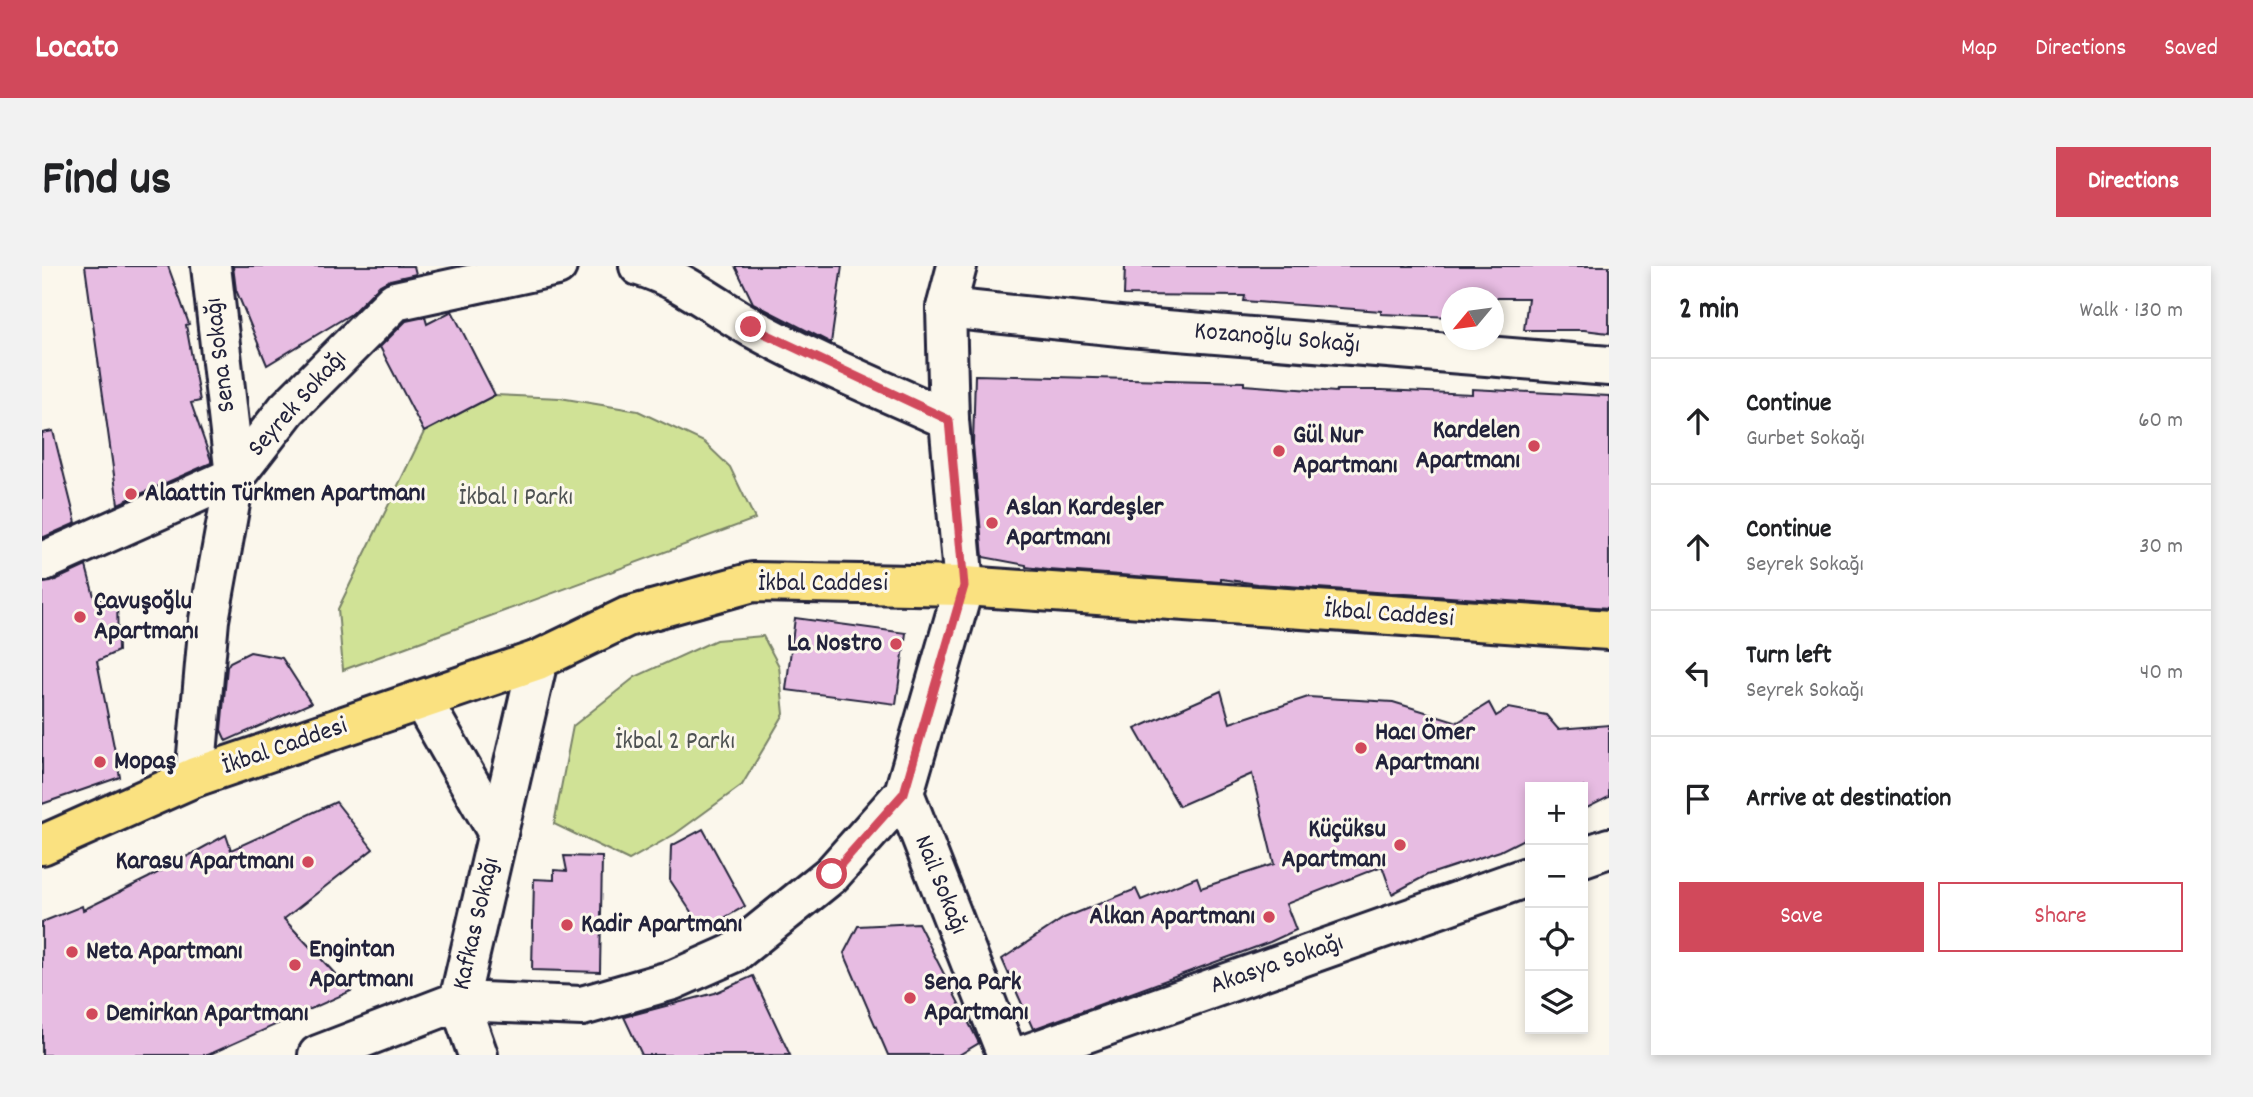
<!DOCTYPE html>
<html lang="en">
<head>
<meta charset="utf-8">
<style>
  :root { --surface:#fff; --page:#f2f2f2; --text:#202124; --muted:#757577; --line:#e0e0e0; --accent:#d1495b }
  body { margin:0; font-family:Dekko,sans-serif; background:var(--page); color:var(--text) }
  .controls { position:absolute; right:21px; bottom:21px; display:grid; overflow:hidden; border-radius:0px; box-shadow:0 4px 10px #0003 }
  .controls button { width:63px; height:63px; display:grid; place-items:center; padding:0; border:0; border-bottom:2px solid var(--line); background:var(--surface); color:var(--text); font:35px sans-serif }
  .compass { position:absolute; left:1399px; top:21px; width:63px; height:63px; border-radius:50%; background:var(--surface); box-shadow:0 4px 10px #0003; rotate:241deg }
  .stop { position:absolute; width:21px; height:21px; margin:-16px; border:5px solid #d1495b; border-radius:50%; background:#fff }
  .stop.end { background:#d1495b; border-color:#fff; box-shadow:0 2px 7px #0008 }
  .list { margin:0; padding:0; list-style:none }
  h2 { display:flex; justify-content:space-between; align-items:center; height:91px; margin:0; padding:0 28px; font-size:30px }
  h2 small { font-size:23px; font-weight:400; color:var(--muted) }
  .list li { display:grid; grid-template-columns:46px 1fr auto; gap:21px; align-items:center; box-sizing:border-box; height:126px; padding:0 28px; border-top:2px solid var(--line) }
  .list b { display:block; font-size:26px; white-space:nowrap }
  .list p { margin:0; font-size:23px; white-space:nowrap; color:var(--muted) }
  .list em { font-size:23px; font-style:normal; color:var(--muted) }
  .actions { display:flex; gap:14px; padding:21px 28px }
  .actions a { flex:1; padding:16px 0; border:2px solid var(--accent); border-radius:0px; text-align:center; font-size:24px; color:var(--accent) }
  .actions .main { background:var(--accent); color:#fff }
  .icon { flex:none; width:38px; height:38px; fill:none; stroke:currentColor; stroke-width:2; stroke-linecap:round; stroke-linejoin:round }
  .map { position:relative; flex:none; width:1567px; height:789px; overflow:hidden; border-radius:0px }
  header { display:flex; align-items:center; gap:42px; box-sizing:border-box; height:98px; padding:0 35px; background:var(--accent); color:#fff }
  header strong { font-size:33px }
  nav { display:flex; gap:38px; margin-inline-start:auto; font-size:24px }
  .intro { display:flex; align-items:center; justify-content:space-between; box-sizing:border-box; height:168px; padding:0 42px }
  h1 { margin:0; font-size:49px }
  .button { padding:18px 32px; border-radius:0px; background:var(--accent); color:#fff; font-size:24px; font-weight:700 }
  main { display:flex; gap:42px; padding:0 42px }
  aside { flex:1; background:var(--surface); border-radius:0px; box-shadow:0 4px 10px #0003 }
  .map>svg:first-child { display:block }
  .green { fill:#d0e296; stroke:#798268; stroke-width:2 }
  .building { fill:#e7bce2; stroke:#22223b; stroke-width:2 }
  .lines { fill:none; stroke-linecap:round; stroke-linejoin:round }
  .minor-casing { stroke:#22223b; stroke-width:44 }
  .major-casing { stroke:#22223b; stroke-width:44 }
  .minor { stroke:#fbf7ec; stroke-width:38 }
  .major { stroke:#fae180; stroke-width:38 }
  .route { stroke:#d1495b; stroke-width:9 }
  .poi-dot { fill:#d1495b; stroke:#fbf7ec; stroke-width:2.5 }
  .labels { text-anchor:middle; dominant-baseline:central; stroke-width:6; stroke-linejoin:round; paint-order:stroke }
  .street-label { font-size:26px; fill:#22223b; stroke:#fbf7ec }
  .poi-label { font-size:26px; font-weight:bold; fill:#22223b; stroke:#fbf7ec; text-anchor:start }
  .park-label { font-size:26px; fill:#4e5252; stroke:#fbf7ec }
</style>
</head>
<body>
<header>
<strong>Locato</strong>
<nav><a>Map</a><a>Directions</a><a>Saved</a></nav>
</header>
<div class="intro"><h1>Find us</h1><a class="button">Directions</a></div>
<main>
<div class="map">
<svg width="1567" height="789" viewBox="0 0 1567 789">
  <rect width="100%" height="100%" fill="#fbf7ec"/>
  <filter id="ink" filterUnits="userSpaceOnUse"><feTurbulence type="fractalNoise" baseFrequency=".0143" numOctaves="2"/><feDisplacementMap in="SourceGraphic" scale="14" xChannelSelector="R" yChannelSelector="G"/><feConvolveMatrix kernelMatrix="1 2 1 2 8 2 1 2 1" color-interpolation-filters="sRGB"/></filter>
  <g filter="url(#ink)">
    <g class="green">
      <path d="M453 129 518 132 596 145 662 176 688 201 713 253 301 404 296 343 382 166Z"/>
      <path d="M721 370 737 400 742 448 700 519 633 568 587 594 512 558 531 460 593 411 674 374Z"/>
    </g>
    <g class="building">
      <path d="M43 0H126L147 58 144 59 158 135 149 137 169 194V197L76 238Z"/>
      <path d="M191 0H372L374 8 348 14 338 19 309 48 225 99 194 24Z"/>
      <path d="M693 0H800L789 77 711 37Z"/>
      <path d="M1083 0H1567V67L1542 64H1482L1486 32H1410V51L1339 48V45L1202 35 1203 30 1082 29Z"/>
      <path d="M410 45 453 129 382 166 338 81 364 55 383 51 385 58Z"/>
      <path d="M933 109 1202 116V119L1294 126 1295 124H1340L1430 128V123L1567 130V342L1216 318 1179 313V316L1006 304 984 301V299L941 291 931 178Z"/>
      <path d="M11 165 34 257 0 272V167Z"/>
      <path d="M44 300 53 334 75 330 76 385 55 395 78 511 0 538V317L9 316Z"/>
      <path d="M753 352 864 367 854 438 744 424Z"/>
      <path d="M208 386 240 392 269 437 184 475 179 464 185 401 188 396Z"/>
      <path d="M1179 425 1188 457 1266 431 1351 436 1416 456 1447 437 1454 450 1467 442 1504 449 1516 463 1567 459V531L1541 544V521H1488V570L1458 585 1385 609 1350 628 1340 600 1244 638 1254 664 1228 676 991 763 960 693 1022 652 1094 623 1099 634 1155 611 1159 622 1232 598 1210 508 1137 540 1093 463Z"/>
      <path d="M294 536 331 583 242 653 309 725 166 789H0V656L40 640 41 644 106 612 184 569 189 584Z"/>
      <path d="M661 563 703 640 661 664 628 614 629 580Z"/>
      <path d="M522 590 560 591 558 706 490 704 492 613 512 614V604L525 605Z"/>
      <path d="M876 657 937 777 917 789H846L802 687 816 660Z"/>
      <path d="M711 710 748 789H600L582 751 673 727Z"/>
    </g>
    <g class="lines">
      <defs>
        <g id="minor">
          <path d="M904 42 1087 61 1567 100"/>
          <path d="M907 154 904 42 915 0"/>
          <path d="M0 296 193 210 245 143 353 35 515 0"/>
          <path d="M380 434 456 567"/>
          <path d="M153 511 167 354 193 210 169 0"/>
          <path d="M862 527 965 789"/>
          <path d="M1541 591 1567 582"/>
          <path d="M276 789 417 735 540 740 631 714 692 687 790 608 862 527 922 320 907 154C841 124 772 96 709 61 672 40 638 12 597 0"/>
          <path d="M436 789 417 735 496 394"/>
          <path d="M982 789 1488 610"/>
        </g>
        <path id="major" d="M0 579 153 511 496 394 585 351 711 316 922 320 1567 364"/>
      </defs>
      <use href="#minor" class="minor-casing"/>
      <use href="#major" class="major-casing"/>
      <use href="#minor" class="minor"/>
      <use href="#major" class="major"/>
    </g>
  </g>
  <g class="lines" filter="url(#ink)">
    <path class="route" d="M709 61 907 154 922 320 862 527 790 608"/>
  </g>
  <g class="poi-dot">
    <circle cx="1492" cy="180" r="7"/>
    <circle cx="1237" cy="185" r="7"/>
    <circle cx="89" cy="228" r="7"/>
    <circle cx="950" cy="257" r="7"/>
    <circle cx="38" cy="351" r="7"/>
    <circle cx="854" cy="378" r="7"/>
    <circle cx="1319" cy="482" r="7"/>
    <circle cx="58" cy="496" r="7"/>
    <circle cx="1358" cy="579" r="7"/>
    <circle cx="266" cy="596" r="7"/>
    <circle cx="1227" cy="651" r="7"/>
    <circle cx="525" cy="659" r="7"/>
    <circle cx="30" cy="686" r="7"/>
    <circle cx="253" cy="699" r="7"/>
    <circle cx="868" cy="732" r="7"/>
    <circle cx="50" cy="748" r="7"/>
  </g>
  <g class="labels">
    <g class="street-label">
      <text transform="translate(1235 73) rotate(5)">Kozanoğlu Sokağı</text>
      <text transform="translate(179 89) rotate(-97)">Sena Sokağı</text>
      <text transform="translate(256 138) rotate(-48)">Seyrek Sokağı</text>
      <text x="781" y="318">İkbal Caddesi</text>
      <text transform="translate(1347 349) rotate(4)">İkbal Caddesi</text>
      <text transform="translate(243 481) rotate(-19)">İkbal Caddesi</text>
      <text transform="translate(898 619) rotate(68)">Nail Sokağı</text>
      <text transform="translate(435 658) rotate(-77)">Kafkas Sokağı</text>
      <text transform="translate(1235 699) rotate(-19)">Akasya Sokağı</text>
    </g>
    <g class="poi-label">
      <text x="1478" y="165" text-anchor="end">Kardelen<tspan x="1478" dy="30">Apartmanı</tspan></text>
      <text x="1251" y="170">Gül Nur<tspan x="1251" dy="30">Apartmanı</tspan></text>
      <text x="103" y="228">Alaattin Türkmen Apartmanı</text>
      <text x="964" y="242">Aslan Kardeşler<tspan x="964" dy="30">Apartmanı</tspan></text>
      <text x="52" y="336">Çavuşoğlu<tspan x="52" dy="30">Apartmanı</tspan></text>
      <text x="840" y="378" text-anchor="end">La Nostro</text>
      <text x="1333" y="467">Hacı Ömer<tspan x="1333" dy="30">Apartmanı</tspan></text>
      <text x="72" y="496">Mopaş</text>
      <text x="1344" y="564" text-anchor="end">Küçüksu<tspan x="1344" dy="30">Apartmanı</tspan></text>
      <text x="252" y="596" text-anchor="end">Karasu Apartmanı</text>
      <text x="1213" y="651" text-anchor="end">Alkan Apartmanı</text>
      <text x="539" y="659">Kadir Apartmanı</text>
      <text x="267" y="684">Engintan<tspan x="267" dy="30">Apartmanı</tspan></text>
      <text x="44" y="686">Neta Apartmanı</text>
      <text x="882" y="717">Sena Park<tspan x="882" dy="30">Apartmanı</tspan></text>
      <text x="64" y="748">Demirkan Apartmanı</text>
    </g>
    <g class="park-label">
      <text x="474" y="232">İkbal 1 Parkı</text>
      <text x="633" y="476">İkbal 2 Parkı</text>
    </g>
  </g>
</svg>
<div class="controls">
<button>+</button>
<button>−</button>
<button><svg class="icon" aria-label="locate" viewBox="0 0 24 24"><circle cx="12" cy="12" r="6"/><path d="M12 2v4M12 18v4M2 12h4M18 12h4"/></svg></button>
<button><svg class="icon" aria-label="layers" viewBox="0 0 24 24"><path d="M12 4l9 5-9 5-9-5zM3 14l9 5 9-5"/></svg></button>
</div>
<svg class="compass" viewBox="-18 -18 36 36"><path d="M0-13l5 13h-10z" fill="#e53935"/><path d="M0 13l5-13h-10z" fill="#757577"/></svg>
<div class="stop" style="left:790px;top:608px"></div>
<div class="stop end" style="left:709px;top:61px"></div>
</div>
<aside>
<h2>2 min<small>Walk · 130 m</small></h2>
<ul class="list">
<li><svg class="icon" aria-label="ahead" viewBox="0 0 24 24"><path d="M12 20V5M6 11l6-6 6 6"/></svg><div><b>Continue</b><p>Gurbet Sokağı</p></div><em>60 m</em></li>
<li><svg class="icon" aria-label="ahead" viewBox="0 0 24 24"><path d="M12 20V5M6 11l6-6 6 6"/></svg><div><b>Continue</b><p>Seyrek Sokağı</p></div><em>30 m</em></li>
<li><svg class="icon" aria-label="left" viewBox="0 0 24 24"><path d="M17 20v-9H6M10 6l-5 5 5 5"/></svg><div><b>Turn left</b><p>Seyrek Sokağı</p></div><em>40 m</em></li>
<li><svg class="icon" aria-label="arrive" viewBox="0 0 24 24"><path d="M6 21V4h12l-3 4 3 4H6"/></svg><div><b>Arrive at destination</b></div></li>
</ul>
<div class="actions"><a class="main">Save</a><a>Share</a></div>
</aside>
</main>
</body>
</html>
